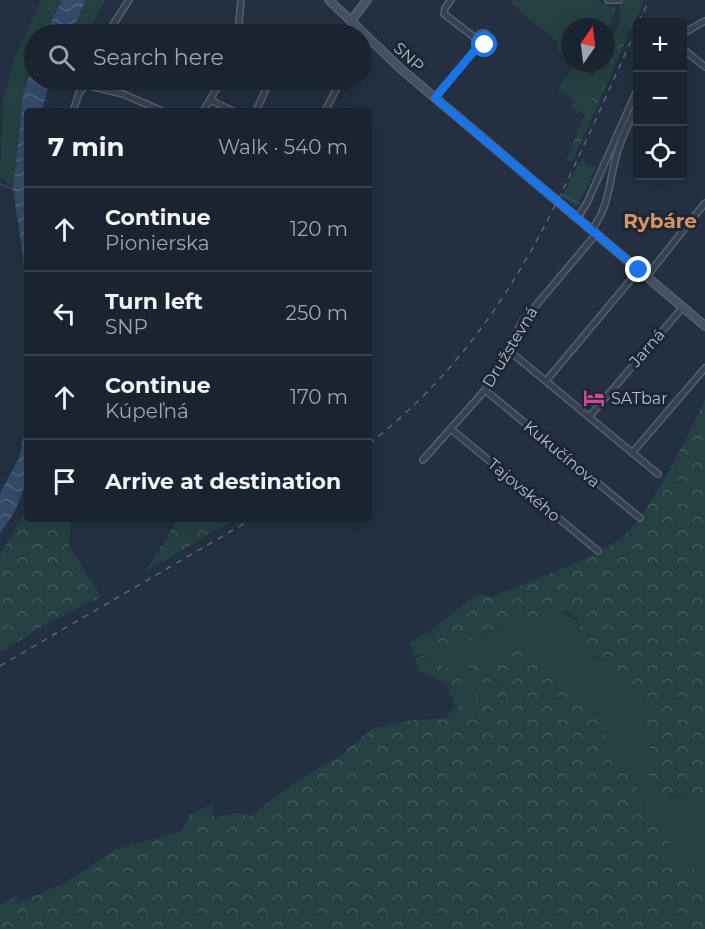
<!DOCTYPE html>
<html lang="en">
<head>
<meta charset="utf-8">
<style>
  :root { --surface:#1a2431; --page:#27303d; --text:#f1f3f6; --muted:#9fa4ab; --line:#38414d }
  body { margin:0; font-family:Montserrat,sans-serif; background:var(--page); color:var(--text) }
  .controls { position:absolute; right:18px; top:18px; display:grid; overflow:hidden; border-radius:6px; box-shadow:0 6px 24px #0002 }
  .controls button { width:54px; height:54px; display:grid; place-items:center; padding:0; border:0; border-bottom:2px solid var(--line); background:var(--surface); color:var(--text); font:30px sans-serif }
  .compass { position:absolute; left:561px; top:18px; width:54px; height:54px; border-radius:50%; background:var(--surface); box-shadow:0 6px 24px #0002; rotate:14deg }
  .stop { position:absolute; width:18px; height:18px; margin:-14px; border:4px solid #1a73e8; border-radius:50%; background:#fff }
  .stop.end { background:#1a73e8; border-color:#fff; box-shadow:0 2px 6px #0008 }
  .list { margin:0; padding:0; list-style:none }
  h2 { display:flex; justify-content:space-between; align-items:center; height:78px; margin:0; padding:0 24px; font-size:26px }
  h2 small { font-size:20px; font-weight:400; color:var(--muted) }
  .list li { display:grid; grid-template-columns:39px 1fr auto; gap:18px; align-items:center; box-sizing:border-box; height:84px; padding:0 24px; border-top:2px solid var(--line) }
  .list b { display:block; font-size:22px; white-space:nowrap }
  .list p { margin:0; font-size:20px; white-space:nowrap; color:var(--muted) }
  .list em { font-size:20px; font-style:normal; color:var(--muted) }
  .icon { flex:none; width:33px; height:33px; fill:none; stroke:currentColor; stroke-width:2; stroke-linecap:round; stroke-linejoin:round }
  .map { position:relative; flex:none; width:705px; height:929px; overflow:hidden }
  .search { position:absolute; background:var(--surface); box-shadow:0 6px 24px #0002; left:24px; top:24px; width:348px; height:66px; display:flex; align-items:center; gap:15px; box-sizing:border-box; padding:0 21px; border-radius:33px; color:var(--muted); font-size:22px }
  .panel { position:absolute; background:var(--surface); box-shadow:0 6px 24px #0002; left:24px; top:108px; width:348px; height:414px; border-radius:6px }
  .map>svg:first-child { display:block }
  .green { fill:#254042; fill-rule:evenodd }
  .forest { fill:url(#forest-crowns) }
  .water { fill:url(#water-waves) }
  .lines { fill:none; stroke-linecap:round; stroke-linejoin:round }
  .stream { stroke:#344c6a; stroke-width:1.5 }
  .street-casing { stroke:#55606f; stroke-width:8 }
  .secondary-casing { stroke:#55606f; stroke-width:10 }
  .street { stroke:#374251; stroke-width:5 }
  .secondary { stroke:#455164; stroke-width:7 }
  .rail { stroke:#596678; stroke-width:1.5; stroke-dasharray:6 6; stroke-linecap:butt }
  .route { stroke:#1a73e8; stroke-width:8 }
  .labels { text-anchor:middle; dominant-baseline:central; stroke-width:6; stroke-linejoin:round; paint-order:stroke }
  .street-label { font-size:16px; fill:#b3bdcc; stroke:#1c2736 }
  .poi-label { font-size:16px; fill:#b3bdcc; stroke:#1c2736; text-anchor:start }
  .quarter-label { font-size:20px; font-weight:bold; fill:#df915b; stroke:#1c2736 }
</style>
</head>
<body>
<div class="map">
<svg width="705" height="929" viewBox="0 0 705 929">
  <defs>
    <pattern id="forest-crowns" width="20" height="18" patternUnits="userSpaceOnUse" patternTransform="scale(1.5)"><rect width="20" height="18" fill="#254042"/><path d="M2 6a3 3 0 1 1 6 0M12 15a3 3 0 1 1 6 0" fill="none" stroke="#425a5c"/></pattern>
    <pattern id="water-waves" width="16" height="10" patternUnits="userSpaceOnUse" patternTransform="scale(1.5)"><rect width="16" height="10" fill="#344c6a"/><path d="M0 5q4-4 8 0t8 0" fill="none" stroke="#4f647e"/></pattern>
  </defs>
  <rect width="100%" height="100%" fill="#223041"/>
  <g class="green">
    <path d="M42 0H62L45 34H34V60L23 95 13 188 0 176 3 102 14 58Z"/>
    <path d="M86 0H105L87 34H70Z"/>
    <path d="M513 0H594L616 8 606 34V27H570V49L566 59 557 51 559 44 511 3Z"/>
    <path d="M621 0H644L630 32 623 31 602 71 585 114 571 108 575 102 557 88 576 64 593 76 598 63H606C606 39 612 41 619 23 622 14 618 9 621 0Z"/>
    <path d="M584 158 586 165 597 167 576 208 562 196 580 161Z"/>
    <path d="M549 608C582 616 583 629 594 659L609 662 641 702 640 732 653 753 649 779 672 796 682 794 695 804 705 805V877L679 860 657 817 617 759 595 717 563 680 543 663 528 660 520 672 455 707 448 688 442 684 458 689 457 674 420 654 415 658 409 642 429 632 433 638 480 637 508 623 529 621ZM509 647 522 663 486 685 468 666Z"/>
  </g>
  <g class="forest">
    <path d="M623 31 628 36 572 162 567 159 602 71Z"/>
    <path d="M705 399V805L695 804 683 794C661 797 663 789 648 779L653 753 640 732 636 717 642 710 641 702 614 679 609 662C569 652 594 627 569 613 563 610 555 610 549 608 543 612 536 618 529 621 522 623 513 621 506 624 485 632 445 660 429 632L478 593 493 597C532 578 574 567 612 545 646 526 688 435 705 399Z"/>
    <path d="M27 509V519H72L68 544 101 597 43 626 0 653V555Z"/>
    <path d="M178 519H235L145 572Z"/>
    <path d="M524 645 528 649 522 663 486 685 467 665 509 647Z"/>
    <path d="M419 654 457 674 463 685 458 689 419 671 415 658H419Z"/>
    <path d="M528 660 543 663 563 680 595 717 617 759 657 817 679 860 705 877V929H0V904L17 896V904L68 881 114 850 182 831 190 814 212 805 214 818 237 813 250 816 298 780 338 757 372 729 404 721 446 718C468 690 509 689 528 660Z"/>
  </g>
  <g class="water">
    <path d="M62 0H86L70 34H45Z"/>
    <path d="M34 60V80H50L42 111H27V286L13 188 23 95Z"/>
    <path d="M27 420C27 468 32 492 0 533V493L19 458Z"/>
  </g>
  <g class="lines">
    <g class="stream">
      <path d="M0 184 13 189"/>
      <path d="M562 195 580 204"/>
    </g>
    <defs>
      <g id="street">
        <path d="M451 0 445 8 444 14 478 40"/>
        <path d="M608 0H619"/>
        <path d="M239 25 251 34"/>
        <circle cx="483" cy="39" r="6"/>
        <path d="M107 34 129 0"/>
        <path d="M238 34 241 0"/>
        <path d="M682 34 705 21"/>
        <path d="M682 48 705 67"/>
        <path d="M435 97 480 44"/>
        <path d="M210 100 233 111"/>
        <path d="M73 111 79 93 86 85 123 94 162 111"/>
        <path d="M203 111 222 80"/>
        <path d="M256 111 270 80"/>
        <path d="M325 111 341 80"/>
        <path d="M578 217 587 203 638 88"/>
        <path d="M592 229C610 206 609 180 617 153 622 137 630 120 638 105"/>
        <path d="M647 276 705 203"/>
        <path d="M507 349 658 474"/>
        <path d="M546 381 639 270"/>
        <path d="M485 390 640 518"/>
        <path d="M589 417 683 307"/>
        <path d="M451 429 598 551"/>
        <path d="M632 453 705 368"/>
        <path d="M423 460 485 390 522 322 597 233"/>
      </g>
      <g id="secondary">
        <path d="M329 0 401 69 705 326"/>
        <path d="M351 21 367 0"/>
      </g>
    </defs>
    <use href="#street" class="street-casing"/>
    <use href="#secondary" class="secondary-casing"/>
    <use href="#street" class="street"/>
    <use href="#secondary" class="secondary"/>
    <g class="rail">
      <path d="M639 22 649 0"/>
      <path d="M369 444C514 330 564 186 638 26"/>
      <path d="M0 666 252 519"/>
    </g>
  </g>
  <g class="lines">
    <path class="route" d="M485 45 480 44 435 98 639 270"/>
  </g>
  <defs>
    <symbol id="hotel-bare" viewBox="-9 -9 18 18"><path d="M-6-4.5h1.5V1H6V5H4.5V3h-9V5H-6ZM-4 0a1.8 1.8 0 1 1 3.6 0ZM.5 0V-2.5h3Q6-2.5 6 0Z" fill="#d1479c" stroke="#1c2736" stroke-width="2.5" paint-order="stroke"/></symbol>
  </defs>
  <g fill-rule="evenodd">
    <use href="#hotel-bare" x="579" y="383" width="30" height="30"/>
  </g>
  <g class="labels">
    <g class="street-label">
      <text transform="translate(409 57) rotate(42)">SNP</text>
      <text transform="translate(510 347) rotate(-59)">Družstevná</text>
      <text transform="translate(647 348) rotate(-49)">Jarná</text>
      <text transform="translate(562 454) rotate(40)">Kukučínova</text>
      <text transform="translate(524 490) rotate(40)">Tajovského</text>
    </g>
    <g class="poi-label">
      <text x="611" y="398">SATbar</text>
    </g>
    <g class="quarter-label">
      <text x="660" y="221">Rybáre</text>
    </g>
  </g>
</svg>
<div class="controls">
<button>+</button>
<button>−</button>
<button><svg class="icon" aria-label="locate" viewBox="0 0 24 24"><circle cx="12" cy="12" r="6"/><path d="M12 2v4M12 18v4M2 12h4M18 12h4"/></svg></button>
</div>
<svg class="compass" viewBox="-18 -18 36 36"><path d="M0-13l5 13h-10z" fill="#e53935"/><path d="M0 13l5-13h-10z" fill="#9fa4ab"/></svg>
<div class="stop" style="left:485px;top:45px"></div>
<div class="stop end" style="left:639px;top:270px"></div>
<div class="search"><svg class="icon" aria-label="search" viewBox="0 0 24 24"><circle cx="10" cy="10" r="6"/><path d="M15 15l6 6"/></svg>Search here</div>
<section class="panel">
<h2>7 min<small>Walk · 540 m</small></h2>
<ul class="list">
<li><svg class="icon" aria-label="ahead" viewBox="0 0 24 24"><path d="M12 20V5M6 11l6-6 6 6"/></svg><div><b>Continue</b><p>Pionierska</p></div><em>120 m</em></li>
<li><svg class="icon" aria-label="left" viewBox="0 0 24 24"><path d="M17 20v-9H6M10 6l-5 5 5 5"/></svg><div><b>Turn left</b><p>SNP</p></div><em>250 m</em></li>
<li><svg class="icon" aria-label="ahead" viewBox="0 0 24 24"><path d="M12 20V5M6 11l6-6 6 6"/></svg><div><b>Continue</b><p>Kúpeľná</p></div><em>170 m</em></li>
<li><svg class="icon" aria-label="arrive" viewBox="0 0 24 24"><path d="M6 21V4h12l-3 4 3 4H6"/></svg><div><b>Arrive at destination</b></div></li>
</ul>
</section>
</div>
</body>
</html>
